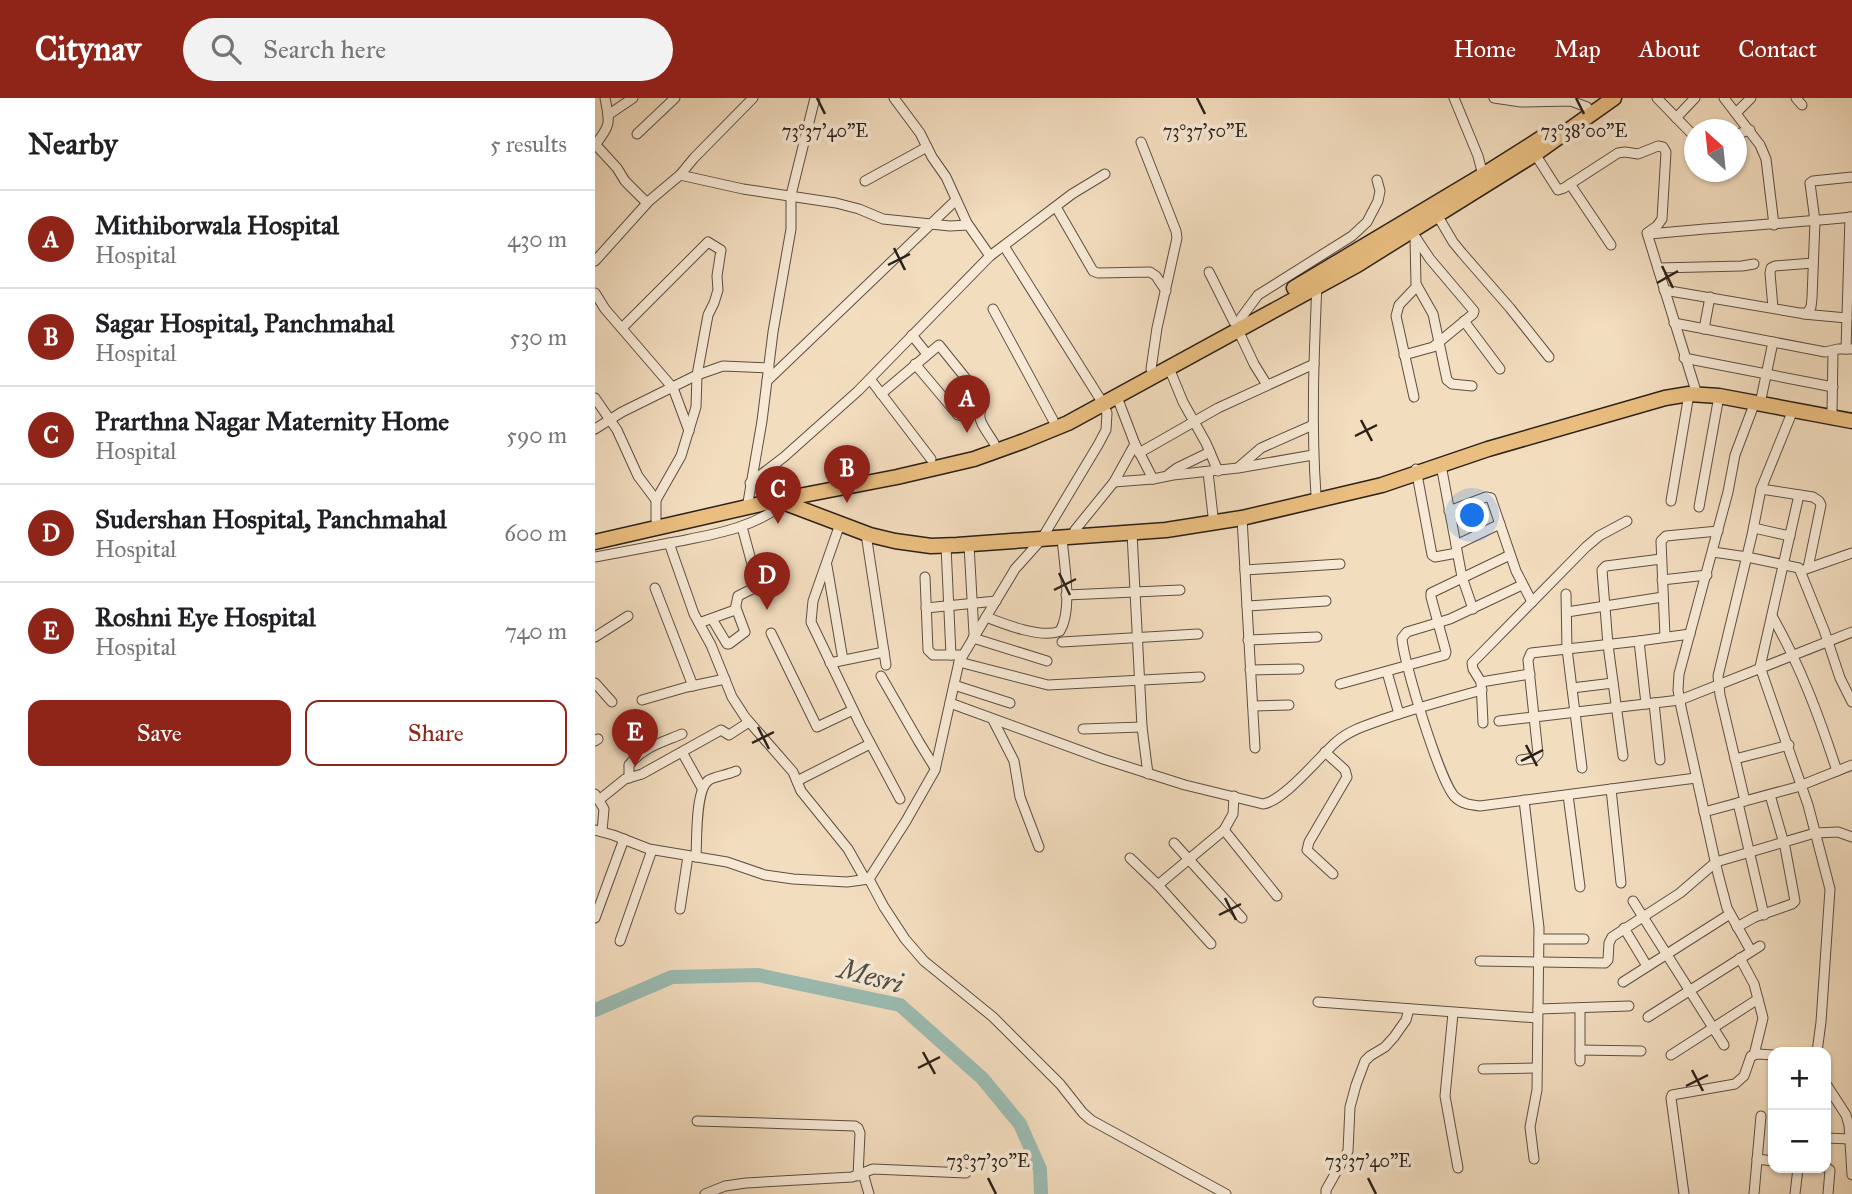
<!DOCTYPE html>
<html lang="en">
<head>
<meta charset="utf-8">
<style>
  :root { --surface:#fff; --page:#f2f2f2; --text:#202124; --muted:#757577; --line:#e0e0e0; --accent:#8f2418 }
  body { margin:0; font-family:"IM FELL Great Primer",serif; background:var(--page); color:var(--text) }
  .controls { position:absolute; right:21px; bottom:21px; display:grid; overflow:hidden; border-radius:14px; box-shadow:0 2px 5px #0004 }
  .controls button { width:63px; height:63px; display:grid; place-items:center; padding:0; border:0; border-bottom:2px solid var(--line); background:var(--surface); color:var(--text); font:35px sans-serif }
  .compass { position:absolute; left:1089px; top:21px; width:63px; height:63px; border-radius:50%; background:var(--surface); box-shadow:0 2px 5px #0004; rotate:333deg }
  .you { position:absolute; left:878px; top:418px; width:24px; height:24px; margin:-18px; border:5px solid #fff; border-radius:50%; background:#1a73e8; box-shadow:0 0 0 10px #1a73e833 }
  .badge { display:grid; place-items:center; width:46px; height:46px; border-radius:50%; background:var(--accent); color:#fff; font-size:23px; font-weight:700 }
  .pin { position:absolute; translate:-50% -58px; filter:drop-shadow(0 2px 4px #0008) }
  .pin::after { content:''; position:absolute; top:37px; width:24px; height:21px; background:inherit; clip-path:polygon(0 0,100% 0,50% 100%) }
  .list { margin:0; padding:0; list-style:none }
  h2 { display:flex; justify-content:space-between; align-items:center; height:91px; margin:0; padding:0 28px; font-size:30px }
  h2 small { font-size:23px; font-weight:400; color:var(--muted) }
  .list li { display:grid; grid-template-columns:46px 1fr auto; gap:21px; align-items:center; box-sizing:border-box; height:98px; padding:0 28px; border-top:2px solid var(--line) }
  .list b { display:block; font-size:26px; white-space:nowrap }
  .list p { margin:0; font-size:23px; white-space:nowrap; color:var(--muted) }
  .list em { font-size:23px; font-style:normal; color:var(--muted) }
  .actions { display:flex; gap:14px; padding:21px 28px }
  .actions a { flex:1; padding:16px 0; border:2px solid var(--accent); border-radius:14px; text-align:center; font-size:24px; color:var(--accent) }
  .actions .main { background:var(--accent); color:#fff }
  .icon { flex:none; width:38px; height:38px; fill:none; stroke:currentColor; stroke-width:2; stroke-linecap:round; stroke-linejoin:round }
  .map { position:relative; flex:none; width:1257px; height:1096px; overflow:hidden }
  header { display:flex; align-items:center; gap:42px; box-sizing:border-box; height:98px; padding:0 35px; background:var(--accent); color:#fff }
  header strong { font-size:33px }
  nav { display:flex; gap:38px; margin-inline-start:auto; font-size:24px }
  .search { width:490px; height:63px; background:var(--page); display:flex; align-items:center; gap:18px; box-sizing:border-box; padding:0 24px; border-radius:38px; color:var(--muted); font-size:26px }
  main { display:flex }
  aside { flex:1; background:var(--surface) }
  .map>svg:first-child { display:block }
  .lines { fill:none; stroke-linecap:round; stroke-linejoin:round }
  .river { stroke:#9bbcb2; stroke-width:14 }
  .street-casing { stroke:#5d4f42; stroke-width:11 }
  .primary-casing { stroke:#2b2018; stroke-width:17 }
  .street { stroke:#f7e9d5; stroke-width:9 }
  .primary { stroke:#eabe80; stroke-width:14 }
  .ticks { fill:none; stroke:#2b2018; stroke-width:2.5 }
  .labels { text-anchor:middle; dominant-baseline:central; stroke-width:7; stroke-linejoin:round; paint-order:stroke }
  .water-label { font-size:28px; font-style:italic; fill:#4d4f46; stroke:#f7e9d5 }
  .ticks-label { font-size:18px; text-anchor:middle; fill:#2b2018; stroke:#f7e9d5; stroke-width:7; stroke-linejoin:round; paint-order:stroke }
</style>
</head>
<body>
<header>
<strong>Citynav</strong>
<div class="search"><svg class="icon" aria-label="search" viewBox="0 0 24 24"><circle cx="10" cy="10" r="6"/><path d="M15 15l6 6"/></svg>Search here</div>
<nav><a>Home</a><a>Map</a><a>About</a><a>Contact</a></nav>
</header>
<main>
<aside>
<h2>Nearby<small>5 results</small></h2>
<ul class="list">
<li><span class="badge">A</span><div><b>Mithiborwala Hospital</b><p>Hospital</p></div><em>430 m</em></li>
<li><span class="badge">B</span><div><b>Sagar Hospital, Panchmahal</b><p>Hospital</p></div><em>530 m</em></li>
<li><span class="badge">C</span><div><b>Prarthna Nagar Maternity Home</b><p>Hospital</p></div><em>590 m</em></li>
<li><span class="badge">D</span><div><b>Sudershan Hospital, Panchmahal</b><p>Hospital</p></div><em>600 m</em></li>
<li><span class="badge">E</span><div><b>Roshni Eye Hospital</b><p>Hospital</p></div><em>740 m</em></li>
</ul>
<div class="actions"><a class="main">Save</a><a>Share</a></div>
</aside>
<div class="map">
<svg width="1257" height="1096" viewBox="0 0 1257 1096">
  <rect width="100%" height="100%" fill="#f3ddbf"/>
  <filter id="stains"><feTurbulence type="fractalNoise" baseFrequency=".00286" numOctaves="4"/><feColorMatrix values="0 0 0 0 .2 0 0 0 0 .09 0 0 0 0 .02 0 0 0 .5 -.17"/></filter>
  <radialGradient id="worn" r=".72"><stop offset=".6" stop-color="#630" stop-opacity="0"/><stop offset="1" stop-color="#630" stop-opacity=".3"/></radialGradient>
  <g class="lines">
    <path class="river" d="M0 912 77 879 163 877 305 907 387 980 425 1026 445 1071 446 1096"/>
    <defs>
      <g id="street">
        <path d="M299 0 325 35 337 59 351 79 372 125 395 158"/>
        <path d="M859 0 883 58 888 77"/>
        <path d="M899 0 926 4 976 3 992 9"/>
        <path d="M1062 0 1100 39"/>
        <path d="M1129 0 1165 47 1171 61 1179 127"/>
        <path d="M1201 0 1207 7"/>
        <path d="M1141 15 1156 0"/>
        <path d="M13 17 38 0"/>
        <path d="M1081 20 1100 0"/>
        <path d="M42 36 80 0"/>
        <path d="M1142 36 1155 32"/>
        <path d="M546 44 581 133 582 140 562 230 556 271"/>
        <path d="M0 46 22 70 30 83 52 105"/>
        <path d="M0 47C16 27 15 25 10 0"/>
        <path d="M940 56 963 92 969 90 1023 55 1030 54 1043 56 1063 48 1068 49 1071 54 1067 121 1062 128 1052 135 1100 290"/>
        <path d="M85 77 148 91 241 105 264 111 288 121 355 128 373 127"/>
        <path d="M270 83 332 49"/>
        <path d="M975 86 1016 147"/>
        <path d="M461 109 498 173 503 175 555 174 561 178 571 193"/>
        <path d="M841 115 858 144 867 155 915 210 954 259"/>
        <path d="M1054 136C1121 129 1189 126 1257 119"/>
        <path d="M820 139 821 186 838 216 852 282 857 286 877 288"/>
        <path d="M0 163 54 103 85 77 99 60 158 0"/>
        <path d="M1063 170 1147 168 1159 166"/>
        <path d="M614 174 639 224"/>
        <path d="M1069 192 1204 215H1212L1216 209 1217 200 1220 123 1215 85 1218 83 1257 79"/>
        <path d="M0 195 10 211 78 290 94 333"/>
        <path d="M1178 210 1175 175 1176 170 1180 168 1218 165"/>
        <path d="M398 211 458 322"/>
        <path d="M1208 216 1252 220"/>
        <path d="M646 220 663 197 757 138 772 124 783 103 785 93 782 82"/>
        <path d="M869 223 905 271"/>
        <path d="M1079 225 1230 254 1243 251H1257"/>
        <path d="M27 230 113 144 126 152 122 178 123 192 119 205 113 217 102 277 101 309 86 358 61 402V422"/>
        <path d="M1109 231 1115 199"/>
        <path d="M643 232 659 266 672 287"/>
        <path d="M317 237 332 256"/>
        <path d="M1251 251 1255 119"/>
        <path d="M809 257 838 249 878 216 879 213 835 161 815 131"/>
        <path d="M1089 260 1238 289"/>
        <path d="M320 266 363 317 367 318 385 312"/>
        <path d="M574 270 588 304 611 345 623 373"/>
        <path d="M275 281 336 361"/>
        <path d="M172 283 361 102"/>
        <path d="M286 296 344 247 389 303V306C378 320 391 331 399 345"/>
        <path d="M522 299 540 346 558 381"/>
        <path d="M819 299 801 218 804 207 822 188"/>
        <path d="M0 300 22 332 43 378 61 402"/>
        <path d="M1166 301 1178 244"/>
        <path d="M1237 315 1238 253"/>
        <path d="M0 331 27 314 102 277 128 268 174 270"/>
        <path d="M544 355 623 310 719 266"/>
        <path d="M846 367 867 479 878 511"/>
        <path d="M644 369 666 350 718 327"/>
        <path d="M821 371 837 457 840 459 862 455"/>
        <path d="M613 374 618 418"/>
        <path d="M574 376 582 370 615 354"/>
        <path d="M519 384 558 381 578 377 643 370 718 357"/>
        <path d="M155 385 189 359 263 293 395 158 477 96 510 76"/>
        <path d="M1166 391 1218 399 1224 403 1226 407 1213 470"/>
        <path d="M721 397C716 326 719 256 722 185"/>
        <path d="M1204 397 1165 569 1213 707 1235 791 1226 924 1222 954"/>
        <path d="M1076 403 1094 296"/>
        <path d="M1104 409 1124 298"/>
        <path d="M152 410 167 323 178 234 196 131V97L220 0"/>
        <path d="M854 413 891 399 896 400 921 473 937 504"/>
        <path d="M647 420 660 650"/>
        <path d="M245 426 218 503 216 524 265 626 305 701"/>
        <path d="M1159 430 1195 438"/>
        <path d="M480 432 519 384 540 346"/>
        <path d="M537 435 547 629 553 676"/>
        <path d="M271 436 291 567"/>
        <path d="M74 445 99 516 116 547 137 599 150 619 198 674 206 693 253 751 270 781"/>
        <path d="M374 447 379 536"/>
        <path d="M861 447 905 426"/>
        <path d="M351 448 356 557"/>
        <path d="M1118 454 1152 459 1204 470 1229 532 1245 580 1257 604"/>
        <path d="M0 459C26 454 53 449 80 444 120 436 156 431 190 405"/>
        <path d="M232 468 248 562"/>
        <path d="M1211 471 1257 455"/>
        <path d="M650 472 745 466"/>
        <path d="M330 479 333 552 338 557H368"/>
        <path d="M1067 482 1112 477"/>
        <path d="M927 487 855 521 812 534 807 540C808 563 845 684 860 699 867 706 876 707 885 708L1101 680"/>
        <path d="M60 490 98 588"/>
        <path d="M971 496 972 551 987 670"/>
        <path d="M471 497 585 492"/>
        <path d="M652 508 731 503"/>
        <path d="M331 510 401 503"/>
        <path d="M972 514 1068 499"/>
        <path d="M1177 518C1206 569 1224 618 1242 673"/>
        <path d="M391 519C409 526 447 541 465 533 478 511 469 466 467 440"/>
        <path d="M117 521 132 546H134L150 534 141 510"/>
        <path d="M104 525 140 512 143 498 163 488 147 429"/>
        <path d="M176 535 222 629 258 612"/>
        <path d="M0 539 33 518"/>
        <path d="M1070 539 1066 443 1071 438 1123 433"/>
        <path d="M378 540 452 563"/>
        <path d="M653 542 722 539"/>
        <path d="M1044 543 1051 606"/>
        <path d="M467 544 603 536"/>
        <path d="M364 564 453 587 605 579"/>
        <path d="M235 565 289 554"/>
        <path d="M655 572 704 571"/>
        <path d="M792 574 804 616"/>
        <path d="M286 578 324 644 340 670"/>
        <path d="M886 584 935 576"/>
        <path d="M0 585 17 604"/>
        <path d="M745 586 850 557 851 554 836 499V495L915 457"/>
        <path d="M359 587 415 605"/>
        <path d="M977 590 1018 585"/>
        <path d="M47 602 92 589 130 581"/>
        <path d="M355 605 508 661 590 687 668 706C689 703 724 659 741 644 755 632 772 627 789 621 821 610 854 601 887 592"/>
        <path d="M1059 605 1065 662"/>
        <path d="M658 608 694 607"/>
        <path d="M398 622 419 663 425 699 444 749"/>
        <path d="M904 623 1085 602 1257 534"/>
        <path d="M888 625 886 584 878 571 877 565 991 449 1004 438 1032 423"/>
        <path d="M488 631 547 629"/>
        <path d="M0 643 3 641"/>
        <path d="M87 654 107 690"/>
        <path d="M730 654 750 672 752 679 714 744 712 752 738 776"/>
        <path d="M1028 658 1013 547 1007 472 1011 468 1066 461"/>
        <path d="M1140 661 1194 647"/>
        <path d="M926 662 939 660 943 656 933 562 936 555 1044 543 1095 536"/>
        <path d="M34 680V667C48 649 68 644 87 636"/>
        <path d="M202 683 275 646"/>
        <path d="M1016 691 1026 785"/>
        <path d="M0 696 9 711 7 733"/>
        <path d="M973 697 985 789"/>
        <path d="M4 702 30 681 47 676 126 632 134 637 154 624"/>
        <path d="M929 702 944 830 942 992 935 1029 939 1061"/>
        <path d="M1150 703 1125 597 1123 578 1157 437 1166 391 1198 312"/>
        <path d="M1143 705 1169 817"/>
        <path d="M1109 714 1202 689 1257 667"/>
        <path d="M0 732 18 737 54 751 132 764 170 777 198 781 252 784 274 781 311 723 340 672 364 564 420 471 446 442 503 347 511 332 512 315 504 299 409 148"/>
        <path d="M629 732 682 798"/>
        <path d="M579 745 647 820"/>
        <path d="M101 759C102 743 100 691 114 682 121 678 132 677 141 673"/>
        <path d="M535 760 563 787 616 846"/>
        <path d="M274 781 289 809 310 841 329 863 398 919 465 986 488 1015 496 1022 631 1096"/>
        <path d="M563 787 629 732 638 716 639 698"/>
        <path d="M1038 803 1129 947"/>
        <path d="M85 811 93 758"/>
        <path d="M0 820 29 741"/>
        <path d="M1142 829 1160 819 1197 806 1200 803 1190 749 1175 697"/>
        <path d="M1029 830 1052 868"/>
        <path d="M944 841H989"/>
        <path d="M25 843 57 752"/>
        <path d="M1156 853 1132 810 1123 776 1086 609 1083 592 1084 576 1133 394 1140 357 1160 304"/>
        <path d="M1145 860 1159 886 1168 920 1159 957"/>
        <path d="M885 863 1010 865 1013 862 1014 845 1017 839 1085 795 1121 764 1220 735 1243 734 1257 739"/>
        <path d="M1028 884 1135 816"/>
        <path d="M723 904 942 920"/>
        <path d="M943 911 1034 908"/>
        <path d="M858 915 850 998 863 1070"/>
        <path d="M1053 919 1165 848"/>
        <path d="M985 952 1046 953"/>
        <path d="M1076 957 1163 901"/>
        <path d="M985 963V910"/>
        <path d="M888 971 942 970"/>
        <path d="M1231 986 1251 1017 1254 1027 1257 1077"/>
        <path d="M102 1023 260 1028 263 1030 265 1035 263 1078"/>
        <path d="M1231 1040 1255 1041"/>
        <path d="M1162 1061 1178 1063"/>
        <path d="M1231 1069 1235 1072 1233 1096"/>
        <path d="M268 1075 274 1096"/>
        <path d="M110 1096 130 1088 151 1085 257 1079 278 1071 371 1075"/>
        <path d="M731 1096V1092L753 1053 755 1009 761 987 770 963 775 958 790 949 799 939 811 922 814 911"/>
        <path d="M1089 1096 1076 1000 1077 997 1140 986 1149 978 1156 958 1163 956 1178 957"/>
        <path d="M1159 1096 1166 1018"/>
        <path d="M1200 1096 1203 1070"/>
      </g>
      <g id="primary">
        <path d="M699 190 888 77 951 37"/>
        <path d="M185 403 275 437 300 443 336 448 362 447 571 432 647 420 787 387 893 351 1070 300 1094 296 1124 298 1257 323"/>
        <path d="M0 444 183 402 302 379 379 361 429 343 473 325 762 167 940 56 1019 0"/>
      </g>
    </defs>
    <use href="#street" class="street-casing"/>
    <use href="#primary" class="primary-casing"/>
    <use href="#street" class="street"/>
    <use href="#primary" class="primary"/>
  </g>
  <path class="ticks" d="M222 0 230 16M602 0 610 16M981 0 989 16M299 150 310 172M293 167 315 156M1067 168 1078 190M1062 185 1083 173M766 322 777 343M760 338 782 327M464 475 475 497M459 492 481 481M163 629 174 651M157 645 179 634M931 647 942 668M926 663 948 652M630 800 641 822M624 817 646 806M328 954 340 976M323 970 345 959M1097 972 1108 993M1091 988 1113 977M393 1080 401 1096M773 1080 781 1096"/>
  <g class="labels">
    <g class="water-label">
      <text transform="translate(276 878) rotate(15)">Mesri</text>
    </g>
  </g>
  <g class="ticks-label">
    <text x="230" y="39">73°37'40"E</text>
    <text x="610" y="39">73°37'50"E</text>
    <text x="989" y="39">73°38'00"E</text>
    <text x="393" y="1069">73°37'30"E</text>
    <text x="773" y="1069">73°37'40"E</text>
  </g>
  <rect width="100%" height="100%" filter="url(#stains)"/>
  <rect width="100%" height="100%" fill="url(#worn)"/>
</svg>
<div class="controls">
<button>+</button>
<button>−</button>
</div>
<svg class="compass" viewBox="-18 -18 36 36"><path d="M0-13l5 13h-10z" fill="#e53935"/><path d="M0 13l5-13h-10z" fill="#757577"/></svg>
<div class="you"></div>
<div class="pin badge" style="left:372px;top:335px">A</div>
<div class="pin badge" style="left:252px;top:405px">B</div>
<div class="pin badge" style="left:183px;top:426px">C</div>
<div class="pin badge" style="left:172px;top:512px">D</div>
<div class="pin badge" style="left:40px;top:669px">E</div>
</div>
</main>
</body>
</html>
